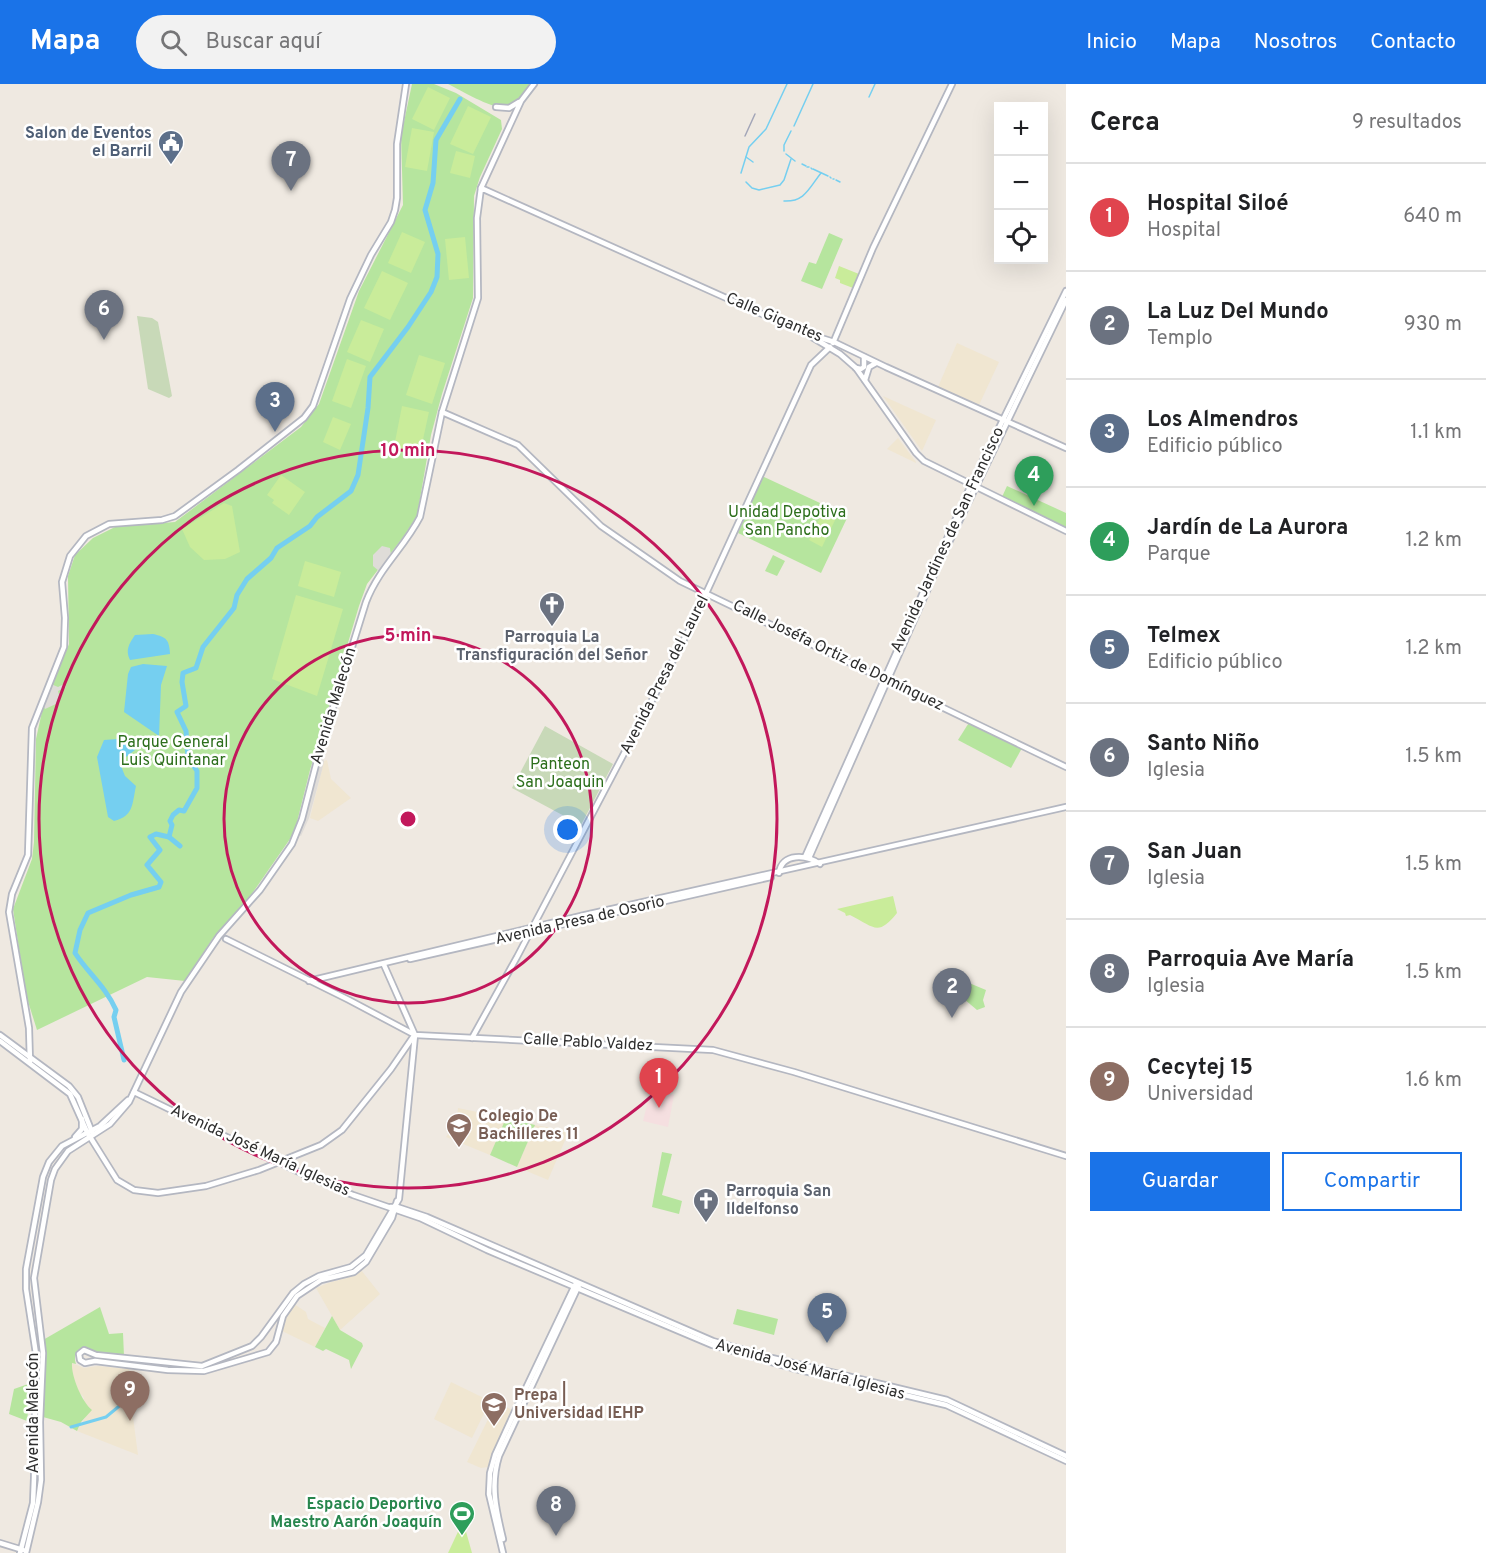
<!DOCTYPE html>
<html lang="es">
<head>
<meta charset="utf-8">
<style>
  :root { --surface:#fff; --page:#f2f2f2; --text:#202124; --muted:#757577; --line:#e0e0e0; --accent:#1a73e8 }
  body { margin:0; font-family:Overpass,sans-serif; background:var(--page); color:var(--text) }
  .controls { position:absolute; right:18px; top:18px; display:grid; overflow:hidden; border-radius:0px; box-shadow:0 6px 24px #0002 }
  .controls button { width:54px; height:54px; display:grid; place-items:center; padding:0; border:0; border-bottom:2px solid var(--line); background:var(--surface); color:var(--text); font:30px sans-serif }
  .you { position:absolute; left:568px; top:746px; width:21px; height:21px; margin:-15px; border:4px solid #fff; border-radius:50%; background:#1a73e8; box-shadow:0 0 0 9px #1a73e833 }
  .badge { display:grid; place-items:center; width:39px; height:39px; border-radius:50%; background:var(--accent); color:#fff; font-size:20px; font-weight:700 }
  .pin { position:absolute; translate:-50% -50px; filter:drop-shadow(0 2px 3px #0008) }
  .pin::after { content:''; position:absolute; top:32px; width:21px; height:18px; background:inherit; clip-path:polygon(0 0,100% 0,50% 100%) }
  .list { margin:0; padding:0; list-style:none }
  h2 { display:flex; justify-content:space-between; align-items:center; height:78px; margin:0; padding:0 24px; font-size:26px }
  h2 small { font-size:20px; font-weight:400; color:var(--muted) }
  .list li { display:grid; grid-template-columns:39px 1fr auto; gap:18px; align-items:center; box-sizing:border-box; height:108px; padding:0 24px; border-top:2px solid var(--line) }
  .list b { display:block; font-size:22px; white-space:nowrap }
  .list p { margin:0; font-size:20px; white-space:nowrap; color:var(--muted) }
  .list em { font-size:20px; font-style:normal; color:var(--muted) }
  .actions { display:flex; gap:12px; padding:18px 24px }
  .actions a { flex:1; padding:14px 0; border:2px solid var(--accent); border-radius:0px; text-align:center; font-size:21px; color:var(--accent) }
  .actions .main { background:var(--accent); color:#fff }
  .icon { flex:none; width:33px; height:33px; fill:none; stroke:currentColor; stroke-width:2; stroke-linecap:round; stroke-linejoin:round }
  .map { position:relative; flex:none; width:1066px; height:1469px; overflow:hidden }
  header { display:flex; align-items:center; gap:36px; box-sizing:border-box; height:84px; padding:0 30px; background:var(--accent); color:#fff }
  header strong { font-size:28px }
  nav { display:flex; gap:33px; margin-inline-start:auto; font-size:21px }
  .search { width:420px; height:54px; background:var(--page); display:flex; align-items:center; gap:15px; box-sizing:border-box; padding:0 21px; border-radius:33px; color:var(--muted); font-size:22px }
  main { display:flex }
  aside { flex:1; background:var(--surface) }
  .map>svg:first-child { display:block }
  .education { fill:#f0e6d1 }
  .medical { fill:#f5dfe0 }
  .green { fill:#b6e59e }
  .cemetery { fill:#c8d9b8 }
  .pitch { fill:#c9ec9a }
  .plaza { fill:#dfdcd8 }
  .water { fill:#75cff0 }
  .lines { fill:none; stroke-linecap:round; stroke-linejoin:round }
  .stream { stroke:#75cff0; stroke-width:1.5 }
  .canal { stroke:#75cff0; stroke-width:3 }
  .river { stroke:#75cff0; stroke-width:5 }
  .tertiary-casing { stroke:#b4b7c1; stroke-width:8 }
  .secondary-casing { stroke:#b4b7c1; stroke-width:8 }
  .tertiary { stroke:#fff; stroke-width:4.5 }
  .secondary { stroke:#fff; stroke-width:4.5 }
  .rail { stroke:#a3a6b8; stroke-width:1.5 }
  .ring { fill:none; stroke:#c2185b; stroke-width:3 }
  .labels { text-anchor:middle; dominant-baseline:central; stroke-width:5; stroke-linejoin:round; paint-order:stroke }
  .service-label { font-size:16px; font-weight:bold; fill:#4e5e75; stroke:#fff; text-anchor:end }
  .street-label { font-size:16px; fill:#2e2e2e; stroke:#fff }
  .park-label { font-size:16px; fill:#2c6e1b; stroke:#fff }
  .worship-label { font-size:16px; font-weight:bold; fill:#5b616d; stroke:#fff }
  .education-label { font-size:16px; font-weight:bold; fill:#785e54; stroke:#fff; text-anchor:start }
  .leisure-label { font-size:16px; font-weight:bold; fill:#27864d; stroke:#fff; text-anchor:end }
  .centre { fill:#c2185b; stroke:#fff; stroke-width:3 }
  .ring-label { font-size:18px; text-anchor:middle; font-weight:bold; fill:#c2185b; stroke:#fff; stroke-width:5; stroke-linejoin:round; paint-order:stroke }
</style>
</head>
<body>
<header>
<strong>Mapa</strong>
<div class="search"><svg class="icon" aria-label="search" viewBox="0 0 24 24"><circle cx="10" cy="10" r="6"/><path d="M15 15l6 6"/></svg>Buscar aquí</div>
<nav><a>Inicio</a><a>Mapa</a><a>Nosotros</a><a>Contacto</a></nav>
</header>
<main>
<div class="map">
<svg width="1066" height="1469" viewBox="0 0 1066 1469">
  <rect width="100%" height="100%" fill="#efe9e1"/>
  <g class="education">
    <path d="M957 259 999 278 979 321 938 303Z"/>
    <path d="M883 312 936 336 922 367Z"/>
    <path d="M898 354 916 378V379L887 365Z"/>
    <path d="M327 676 331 695 351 714 318 737 310 734 324 677Z"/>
    <path d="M458 1024 506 1034 490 1071 446 1053 450 1048H455Z"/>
    <path d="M535 1041 569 1047 548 1096 517 1083Z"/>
    <path d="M361 1186 380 1210 340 1246 316 1204 331 1198 347 1194Z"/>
    <path d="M294 1220 306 1228 308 1235 325 1244 315 1263 282 1247 285 1235Z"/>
    <path d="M72 1279 84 1284 98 1282 129 1285 132 1308 130 1310 138 1371 77 1347 88 1329 83 1312 78 1308 71 1284Z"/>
    <path d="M451 1298 490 1317 472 1354 434 1335Z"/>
    <path d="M496 1319 513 1326 495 1362 488 1383 481 1384 467 1378Z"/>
  </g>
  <path class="medical" d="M651 1005 674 1011 668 1043 643 1037Z"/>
  <g class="green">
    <path d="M412 0H434L456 9 501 36 502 45 480 93 474 112 473 214 442 310 431 351 417 432 404 452 367 500 359 522 310 686 296 742 290 755 251 811 213 854 185 897 147 893 37 946 26 911 13 825 32 775 34 758 36 655 43 623 69 560 68 492 75 471 93 454 115 443 175 438 301 343 319 320 359 207 403 121 401 52Z"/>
    <path d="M448 0H536C528 8 521 19 511 23 496 28 462 7 448 0Z"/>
    <path d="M829 149 843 155 822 205 801 197 809 178 816 180Z"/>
    <path d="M762 392 848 432 821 489 738 449Z"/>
    <path d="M1007 402 1066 429V444L1002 413Z"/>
    <path d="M773 471 785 477 777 492 765 487Z"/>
    <path d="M970 637 1022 664 1011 684 958 656Z"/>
    <path d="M969 899 986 906 983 916 985 923 977 926 964 915Z"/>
    <path d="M506 1034 535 1041 517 1083 490 1071Z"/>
    <path d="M662 1068 672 1070 662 1111 682 1117 679 1130 652 1123Z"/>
    <path d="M100 1223 109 1250 123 1249 124 1272 95 1269C85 1257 71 1266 76 1280L72 1279C71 1292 82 1318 92 1326L81 1338 77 1347 61 1338 43 1333V1256Z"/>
    <path d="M737 1225 778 1235 774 1251 733 1240Z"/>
    <path d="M332 1232 340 1246 362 1259 363 1262 351 1285 349 1276 326 1265 323 1267 315 1263Z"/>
    <path d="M31 1299 27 1337 9 1330 14 1305Z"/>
  </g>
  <g class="cemetery">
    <path d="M137 232 152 234 158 238 172 312 169 314 148 305Z"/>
    <path d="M545 642 613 680 581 741 512 704Z"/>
  </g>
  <g class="pitch">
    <path d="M428 3 450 14 434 46 412 35Z"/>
    <path d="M468 22 491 33 473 70 450 60Z"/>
    <path d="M412 44 434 48 427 87 405 83Z"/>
    <path d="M456 67 475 72 470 94 450 89Z"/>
    <path d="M402 148 425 158 411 189 388 179Z"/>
    <path d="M465 153 469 194 449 196 445 155Z"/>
    <path d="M839 182 859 190 853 204 840 199V196L835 194Z"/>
    <path d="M382 187 408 199 390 236 364 224Z"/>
    <path d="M361 236 384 245 370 278 347 268Z"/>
    <path d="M419 271 445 279 432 320 406 311Z"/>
    <path d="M347 275 366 282 351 324 332 317Z"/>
    <path d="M402 322 429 328 420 369 394 363Z"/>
    <path d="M333 333 351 340 340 366 323 358Z"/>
    <path d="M281 391 305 408 289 431 272 419 274 416 267 411Z"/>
    <path d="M224 419 232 422 240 468 225 475 204 476 190 463 182 445Z"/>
    <path d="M825 423 838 430 822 463 809 456Z"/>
    <path d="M305 477 341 488 334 513 298 502Z"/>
    <path d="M296 511 343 525 317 612 272 595Z"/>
    <path d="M893 812 897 829C878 853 874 843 850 831L846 832 845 829 837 825Z"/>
    <path d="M463 1437 472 1469H448Z"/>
  </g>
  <g class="plaza">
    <path d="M382 462 390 464 391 472 379 487 373 482V471Z"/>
    <path d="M51 600 58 603 64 600 66 603 58 607 59 611 56 620 45 625 43 620Z"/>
    <path d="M321 673 324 677 322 686 309 734 301 752 299 751 308 725Z"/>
  </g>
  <g class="water">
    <path d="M153 550C167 553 169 556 170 570L130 576C125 566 129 560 135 551Z"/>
    <path d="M143 580 167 582 161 601 159 652 124 628 128 590 131 583Z"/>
    <path d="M118 655 130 660 135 666 126 673 121 682 125 692 136 702C132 720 134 732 114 737L108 733 97 673 104 656Z"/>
  </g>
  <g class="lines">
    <g class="stream">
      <path d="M869 13 875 0"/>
      <path d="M794 42 813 0"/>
      <path d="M784 67V61L791 47"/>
      <path d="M786 70 795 77"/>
      <path d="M746 73 753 78"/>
      <path d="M802 80 806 82"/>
      <path d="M807 83H809"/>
      <path d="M811 84 812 85"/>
      <path d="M813 85 828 92"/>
      <path d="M741 89 749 63 766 45 787 0"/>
      <path d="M830 93 831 94"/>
      <path d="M833 95H834"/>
      <path d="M836 96 840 98"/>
      <path d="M746 98 752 104 759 106 780 101 784 96 791 75"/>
      <path d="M784 117C805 118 809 104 821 89"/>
    </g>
    <path class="canal" d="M71 1343 106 1333 135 1309"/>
    <g class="river">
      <path d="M180 762 169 753 172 741 170 737 173 731 179 726 184 727 197 704V687L188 673 186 647 177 628 186 622 182 598 183 589 196 584 203 563 234 524 237 511 247 495 271 474 277 464 310 442 317 433 351 407 358 391 368 324 370 293 408 243 431 208 437 193 438 170 425 126 433 99 436 56 460 15"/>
      <path d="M124 976 114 933 116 926C106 903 88 889 75 869L80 846 88 829 131 811 159 803 161 798 147 781 160 766 150 753 156 750 169 753"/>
    </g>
    <defs>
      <g id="tertiary">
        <path d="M496 23 509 24 519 18"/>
        <path d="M481 104 521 17 534 0"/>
        <path d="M442 328 518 361 601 442 680 497 1066 683"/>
        <path d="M805 773 971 401 1066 207"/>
        <path d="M809 774 941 475 1066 216"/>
        <path d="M779 789C782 768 807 771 820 780"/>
        <path d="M226 855 349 916 415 951 713 966 794 988 1066 1072"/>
        <path d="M410 875 771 793"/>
        <path d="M384 881 415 951 399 1115 366 1171 351 1183 319 1192 304 1200 293 1209 261 1253 252 1262 202 1282 96 1271 84 1266 79 1270 80 1276 85 1279 95 1277 168 1286 204 1287 268 1268 276 1258 283 1232 297 1212 321 1196 354 1188 366 1178 392 1134 397 1117"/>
        <path d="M309 897 585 831 1066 723"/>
        <path d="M0 951 69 1002 78 1013 92 1048"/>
        <path d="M472 954 517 873 691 542 811 281 830 263"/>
        <path d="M0 957 70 1010 87 1048 117 1096 134 1106 158 1109 206 1102 259 1086 321 1061 342 1046 391 985 413 953"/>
        <path d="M30 978 29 944 9 828 12 810 28 771 32 644 64 563 65 534 62 498 70 472 86 452 109 440 162 436 175 432 238 386 304 334 313 322 350 215 371 171 391 138 395 126 397 114V60L406 0"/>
        <path d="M503 1455C496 1426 490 1401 499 1372L579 1201"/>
        <path d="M0 1459 23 1466"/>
        <path d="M503 1469 489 1410 490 1389 495 1371 516 1325 575 1201"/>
      </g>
      <g id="secondary">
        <path d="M812 253 840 270 856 284 916 369 924 377 1066 447"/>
        <path d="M833 259 873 164 952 0"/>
        <path d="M856 284 861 285 864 283V273"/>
        <path d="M865 296 869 283 876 279"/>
        <path d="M134 1008 303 1090 353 1111 420 1134 487 1166 712 1261 792 1284 946 1321 1066 1377"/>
        <path d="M75 1053 82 1045V1035"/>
        <path d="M390 1123H397L427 1133 713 1257 772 1274 947 1316 1066 1372"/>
        <path d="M20 1469 33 1419 34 1394 36 1270 26 1205V1185L43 1093 49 1078 62 1062 100 1042 128 1016"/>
        <path d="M26 1469 38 1418 41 1396 40 1338 43 1269 34 1194 51 1096 55 1085 68 1067 110 1040 129 1018 181 908 219 852 260 806 292 760 302 735 319 669 366 518C379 484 404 464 420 433L442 328 478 214 477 134 481 104 802 248 834 258 886 283 1066 364"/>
      </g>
    </defs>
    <use href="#tertiary" class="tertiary-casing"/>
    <use href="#secondary" class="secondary-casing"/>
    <use href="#tertiary" class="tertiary"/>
    <use href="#secondary" class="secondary"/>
    <path class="rail" d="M745 52 755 30"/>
  </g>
  <g class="ring">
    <circle cx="408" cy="735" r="184"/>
    <circle cx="408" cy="735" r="369"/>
  </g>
  <defs>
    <symbol id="civic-pin" viewBox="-11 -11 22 30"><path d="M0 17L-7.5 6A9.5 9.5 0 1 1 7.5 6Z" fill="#5c6f8a" stroke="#fff"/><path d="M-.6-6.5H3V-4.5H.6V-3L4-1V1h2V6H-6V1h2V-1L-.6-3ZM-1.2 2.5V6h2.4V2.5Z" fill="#fff"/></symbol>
    <symbol id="church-pin" viewBox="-11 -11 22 30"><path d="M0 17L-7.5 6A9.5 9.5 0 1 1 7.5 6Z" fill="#6b7280" stroke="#fff"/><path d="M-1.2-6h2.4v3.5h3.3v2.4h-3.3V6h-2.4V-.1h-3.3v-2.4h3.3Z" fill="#fff"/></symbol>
    <symbol id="university-pin" viewBox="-11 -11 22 30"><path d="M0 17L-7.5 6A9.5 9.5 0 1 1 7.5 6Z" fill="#8d6e63" stroke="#fff"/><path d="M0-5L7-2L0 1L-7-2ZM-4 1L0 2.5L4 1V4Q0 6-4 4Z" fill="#fff"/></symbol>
    <symbol id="stadium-pin" viewBox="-11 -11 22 30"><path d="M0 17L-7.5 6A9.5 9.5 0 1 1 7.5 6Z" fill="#2e9e5b" stroke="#fff"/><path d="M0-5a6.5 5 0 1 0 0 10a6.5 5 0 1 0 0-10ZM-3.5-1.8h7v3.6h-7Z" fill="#fff"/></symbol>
  </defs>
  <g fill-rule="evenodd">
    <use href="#civic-pin" x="156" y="44" width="30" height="40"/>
    <use href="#church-pin" x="537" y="506" width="30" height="40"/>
    <use href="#university-pin" x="444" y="1027" width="30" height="40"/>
    <use href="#church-pin" x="691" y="1102" width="30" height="40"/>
    <use href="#university-pin" x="479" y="1306" width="30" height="40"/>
    <use href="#stadium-pin" x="447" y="1415" width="30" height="40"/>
  </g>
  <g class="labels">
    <g class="service-label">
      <text x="152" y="50">Salon de Eventos<tspan x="152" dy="18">el Barril</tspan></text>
    </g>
    <g class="street-label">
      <text transform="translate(774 234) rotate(23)">Calle Gigantes</text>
      <text transform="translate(948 456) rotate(-65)">Avenida Jardines de San Francisco</text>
      <text transform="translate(838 572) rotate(26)">Calle Joséfa Ortiz de Domínguez</text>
      <text transform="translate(665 591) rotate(-63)">Avenida Presa del Laurel</text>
      <text transform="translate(334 622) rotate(-73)">Avenida Malecón</text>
      <text transform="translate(580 837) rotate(-13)">Avenida Presa de Osorio</text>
      <text transform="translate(588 959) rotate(3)">Calle Pablo Valdez</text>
      <text transform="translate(260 1067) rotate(25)">Avenida José María Iglesias</text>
      <text transform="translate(810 1286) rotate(15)">Avenida José María Iglesias</text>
      <text transform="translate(34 1329) rotate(-90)">Avenida Malecón</text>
    </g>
    <g class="park-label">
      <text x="787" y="429">Unidad Depotiva<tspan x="787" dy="18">San Pancho</tspan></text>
      <text x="173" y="659">Parque General<tspan x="173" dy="18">Luis Quintanar</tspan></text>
      <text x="560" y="681">Panteon<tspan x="560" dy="18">San Joaquin</tspan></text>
    </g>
    <g class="worship-label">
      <text x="552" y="554">Parroquia La<tspan x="552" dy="18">Transfiguración del Señor</tspan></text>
      <text x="726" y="1108" text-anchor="start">Parroquia San<tspan x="726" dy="18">Ildelfonso</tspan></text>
    </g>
    <g class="education-label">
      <text x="478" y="1033">Colegio De<tspan x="478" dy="18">Bachilleres 11</tspan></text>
      <text x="514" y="1312">Prepa |<tspan x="514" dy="18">Universidad IEHP</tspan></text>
    </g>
    <g class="leisure-label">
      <text x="442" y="1421">Espacio Deportivo<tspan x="442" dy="18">Maestro Aarón Joaquín</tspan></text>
    </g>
  </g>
  <circle cx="408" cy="735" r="9" class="centre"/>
  <g class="ring-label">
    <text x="408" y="372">10 min</text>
    <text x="408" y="557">5 min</text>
  </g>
</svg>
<div class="controls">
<button>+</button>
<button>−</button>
<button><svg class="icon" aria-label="locate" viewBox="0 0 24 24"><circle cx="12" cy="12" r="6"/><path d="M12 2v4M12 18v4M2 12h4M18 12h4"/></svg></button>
</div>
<div class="you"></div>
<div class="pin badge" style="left:659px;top:1024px;background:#e0444e">1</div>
<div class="pin badge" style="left:952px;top:934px;background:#6b7280">2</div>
<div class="pin badge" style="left:275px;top:348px;background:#5c6f8a">3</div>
<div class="pin badge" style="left:1034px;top:422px;background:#2e9e5b">4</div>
<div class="pin badge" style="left:827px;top:1259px;background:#5c6f8a">5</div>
<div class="pin badge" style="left:104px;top:256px;background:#6b7280">6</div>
<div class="pin badge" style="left:291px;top:107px;background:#6b7280">7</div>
<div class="pin badge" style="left:556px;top:1452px;background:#6b7280">8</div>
<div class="pin badge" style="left:130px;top:1337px;background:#8d6e63">9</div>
</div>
<aside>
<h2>Cerca<small>9 resultados</small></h2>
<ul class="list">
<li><span class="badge" style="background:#e0444e">1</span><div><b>Hospital Siloé</b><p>Hospital</p></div><em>640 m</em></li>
<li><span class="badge" style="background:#6b7280">2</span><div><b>La Luz Del Mundo</b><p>Templo</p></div><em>930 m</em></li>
<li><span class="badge" style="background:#5c6f8a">3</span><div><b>Los Almendros</b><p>Edificio público</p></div><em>1.1 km</em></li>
<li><span class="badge" style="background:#2e9e5b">4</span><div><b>Jardín de La Aurora</b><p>Parque</p></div><em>1.2 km</em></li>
<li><span class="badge" style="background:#5c6f8a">5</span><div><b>Telmex</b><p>Edificio público</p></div><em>1.2 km</em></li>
<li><span class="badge" style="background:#6b7280">6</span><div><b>Santo Niño</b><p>Iglesia</p></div><em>1.5 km</em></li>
<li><span class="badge" style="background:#6b7280">7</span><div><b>San Juan</b><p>Iglesia</p></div><em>1.5 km</em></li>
<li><span class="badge" style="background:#6b7280">8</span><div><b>Parroquia Ave María</b><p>Iglesia</p></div><em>1.5 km</em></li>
<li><span class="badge" style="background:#8d6e63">9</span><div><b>Cecytej 15</b><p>Universidad</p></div><em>1.6 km</em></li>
</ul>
<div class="actions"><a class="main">Guardar</a><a>Compartir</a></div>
</aside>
</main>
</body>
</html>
